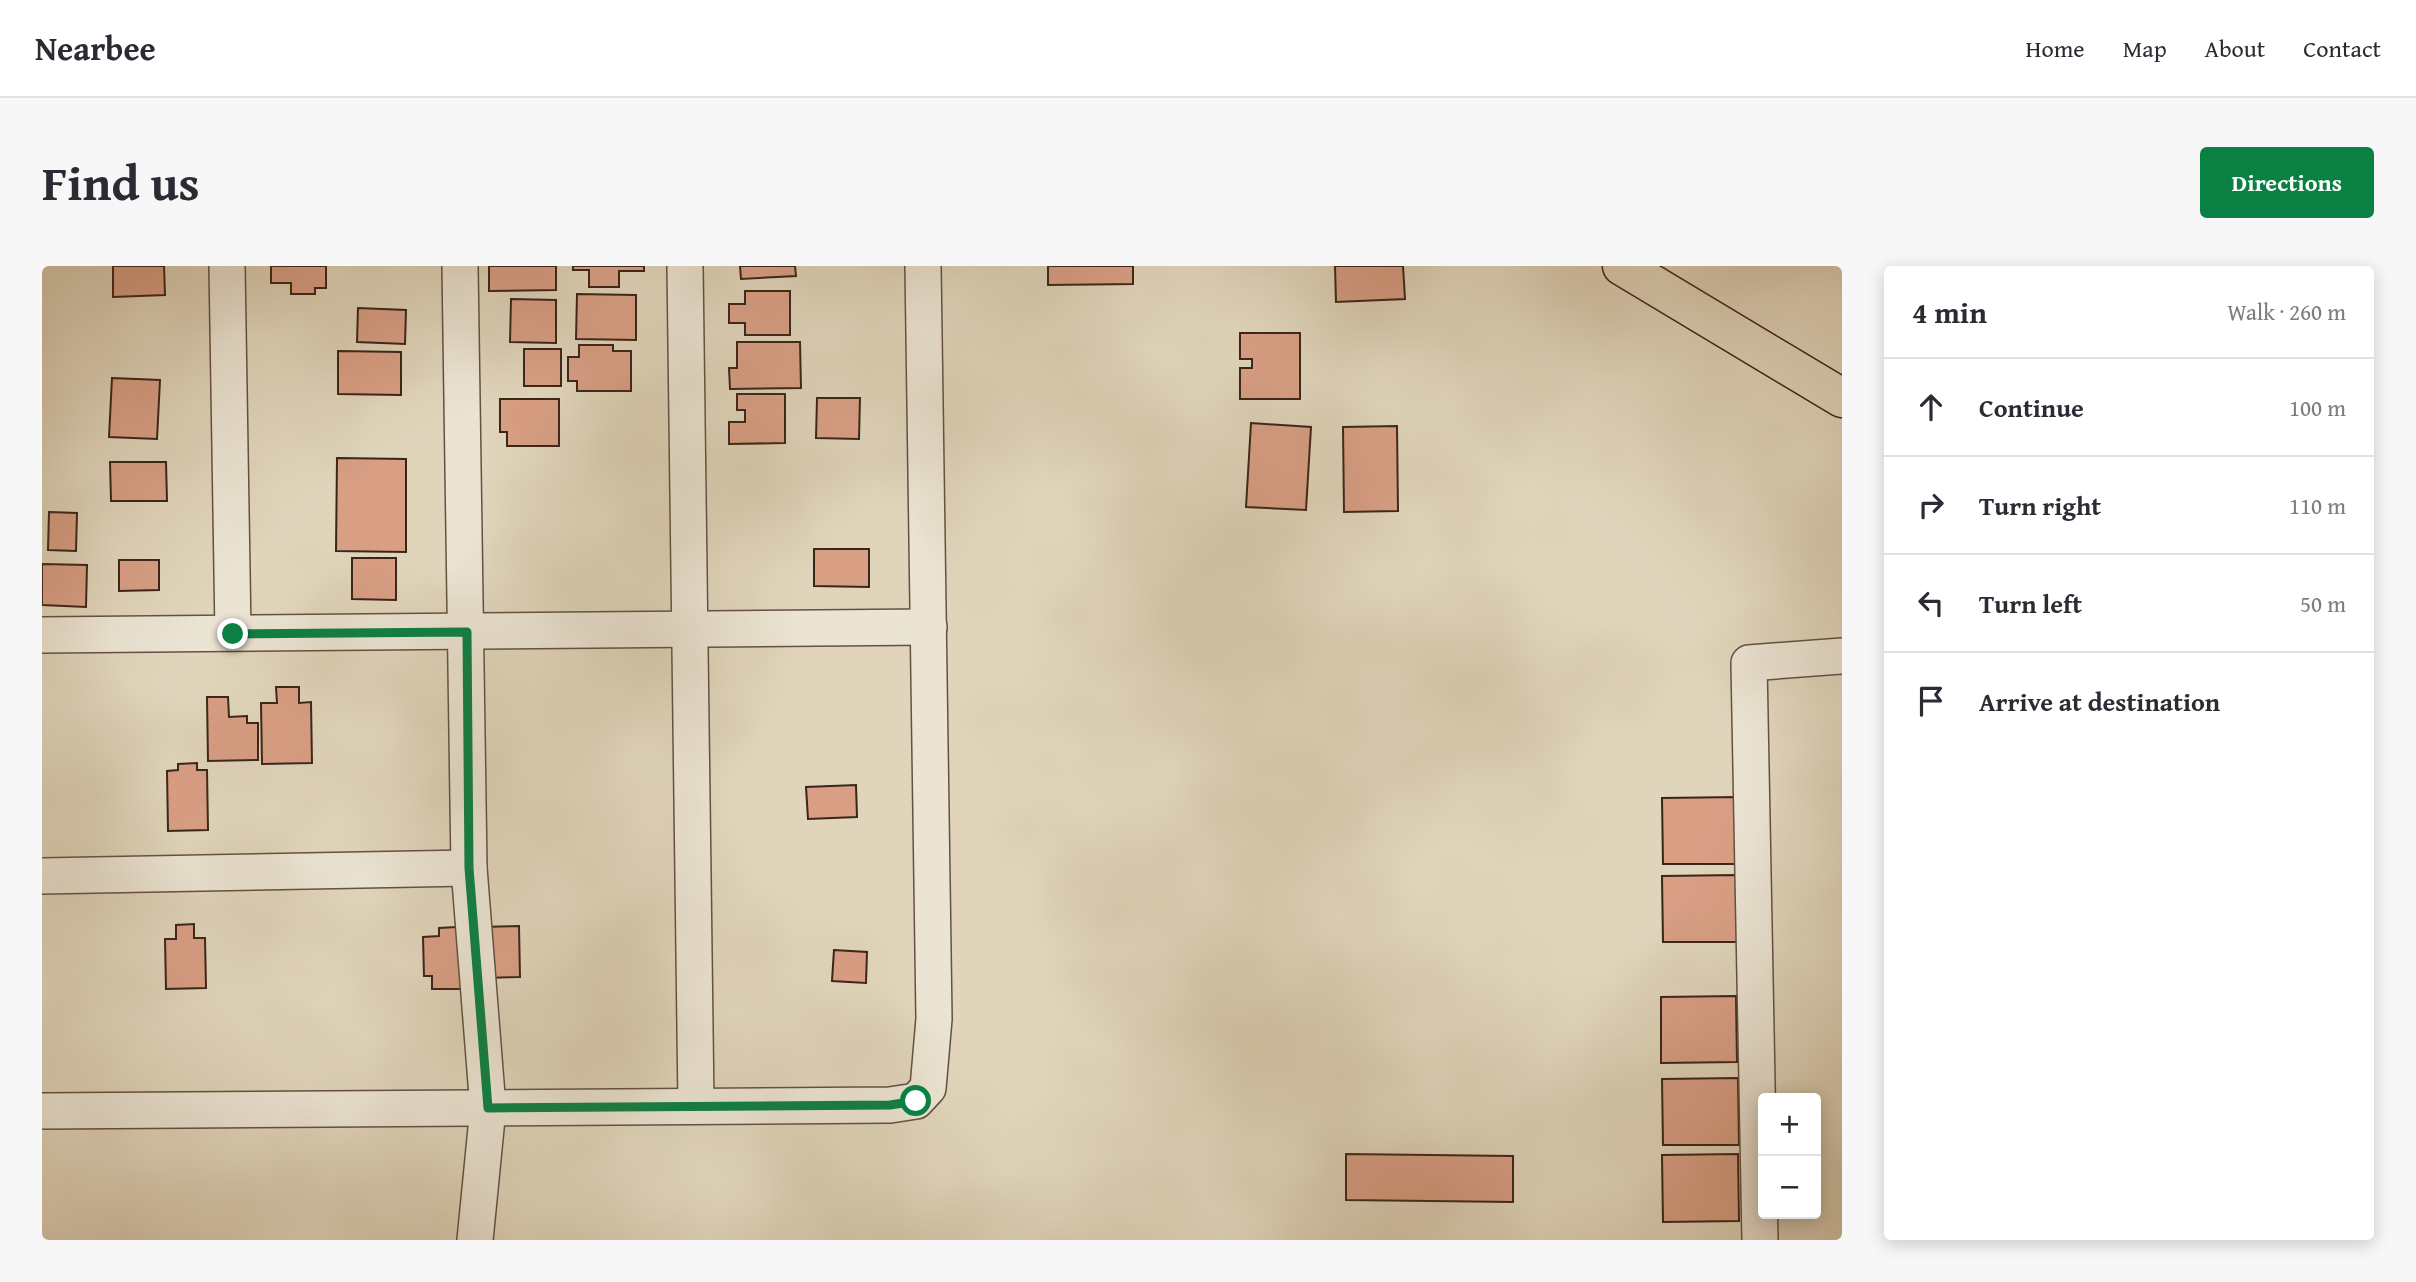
<!DOCTYPE html>
<html lang="en">
<head>
<meta charset="utf-8">
<style>
  :root { --surface:#fff; --page:#f7f7f7; --text:#2b2b33; --muted:#7c7c81; --line:#e1e1e2; --accent:#0b8043 }
  body { margin:0; font-family:"Gentium Book Plus",serif; background:var(--page); color:var(--text) }
  .controls { position:absolute; right:21px; bottom:21px; display:grid; overflow:hidden; border-radius:7px; box-shadow:0 4px 18px #0003 }
  .controls button { width:63px; height:63px; display:grid; place-items:center; padding:0; border:0; border-bottom:2px solid var(--line); background:var(--surface); color:var(--text); font:35px sans-serif }
  .stop { position:absolute; width:21px; height:21px; margin:-16px; border:5px solid #0b8043; border-radius:50%; background:#fff }
  .stop.end { background:#0b8043; border-color:#fff; box-shadow:0 2px 7px #0008 }
  .list { margin:0; padding:0; list-style:none }
  h2 { display:flex; justify-content:space-between; align-items:center; height:91px; margin:0; padding:0 28px; font-size:30px }
  h2 small { font-size:23px; font-weight:400; color:var(--muted) }
  .list li { display:grid; grid-template-columns:46px 1fr auto; gap:21px; align-items:center; box-sizing:border-box; height:98px; padding:0 28px; border-top:2px solid var(--line) }
  .list b { display:block; font-size:26px; white-space:nowrap }
  .list em { font-size:23px; font-style:normal; color:var(--muted) }
  .icon { flex:none; width:38px; height:38px; fill:none; stroke:currentColor; stroke-width:2; stroke-linecap:round; stroke-linejoin:round }
  .map { position:relative; flex:none; width:1800px; height:974px; overflow:hidden; border-radius:7px }
  header { display:flex; align-items:center; gap:42px; box-sizing:border-box; height:98px; padding:0 35px; background:var(--surface); border-bottom:2px solid var(--line) }
  header strong { font-size:33px }
  nav { display:flex; gap:38px; margin-inline-start:auto; font-size:24px }
  .intro { display:flex; align-items:center; justify-content:space-between; box-sizing:border-box; height:168px; padding:0 42px }
  h1 { margin:0; font-size:49px }
  .button { padding:18px 32px; border-radius:7px; background:var(--accent); color:#fff; font-size:24px; font-weight:700 }
  main { display:flex; gap:42px; padding:0 42px }
  aside { flex:1; background:var(--surface); border-radius:7px; box-shadow:0 4px 18px #0003 }
  .map>svg:first-child { display:block }
  .building { fill:#d99f85; stroke:#3b251a; stroke-width:2 }
  .lines { fill:none; stroke-linecap:round; stroke-linejoin:round }
  .minor-casing { stroke:#645142; stroke-width:38 }
  .major-casing { stroke:#3b251a; stroke-width:41 }
  .minor { stroke:#ebe4d3; stroke-width:35 }
  .major { stroke:#e0d5bb; stroke-width:38 }
  .route { stroke:#0b8043; stroke-width:9 }
</style>
</head>
<body>
<header>
<strong>Nearbee</strong>
<nav><a>Home</a><a>Map</a><a>About</a><a>Contact</a></nav>
</header>
<div class="intro"><h1>Find us</h1><a class="button">Directions</a></div>
<main>
<div class="map">
<svg width="1800" height="974" viewBox="0 0 1800 974">
  <rect width="100%" height="100%" fill="#e0d5bb"/>
  <filter id="stains"><feTurbulence type="fractalNoise" baseFrequency=".00286" numOctaves="4"/><feColorMatrix values="0 0 0 0 .2 0 0 0 0 .09 0 0 0 0 .02 0 0 0 .5 -.17"/></filter>
  <radialGradient id="worn" r=".72"><stop offset=".6" stop-color="#630" stop-opacity="0"/><stop offset="1" stop-color="#630" stop-opacity=".3"/></radialGradient>
  <g class="building">
    <path d="M71 0H122L123 29 71 31Z"/>
    <path d="M229 0H284V22H273V28H249V17H229Z"/>
    <path d="M447 0H514V24L447 25Z"/>
    <path d="M531 0H602V5H577V21H547V4H531Z"/>
    <path d="M698 0H753L754 10 699 13Z"/>
    <path d="M1006 0H1091V18L1006 19Z"/>
    <path d="M1293 0H1361L1363 33 1294 36Z"/>
    <path d="M703 25H748V69H703V57H687V38H703Z"/>
    <path d="M535 28 594 29V74L534 73Z"/>
    <path d="M469 33 514 34V77L468 76Z"/>
    <path d="M316 42 364 44 363 78 315 76Z"/>
    <path d="M1198 67H1258V133H1198V102H1210V93H1198Z"/>
    <path d="M695 76H758L759 122 688 123 687 102H695Z"/>
    <path d="M537 79H571V85H589V125H535V115H526V91H537Z"/>
    <rect x="482" y="83" width="37" height="37"/>
    <path d="M296 85 359 86V129L296 128Z"/>
    <path d="M70 112 118 114 115 173 67 171Z"/>
    <path d="M695 128H743V177L687 178V156H703V144H695Z"/>
    <path d="M775 132H818L817 173 774 172Z"/>
    <path d="M458 133H517V180H465V166H458Z"/>
    <path d="M1209 157 1269 161 1264 244 1204 241Z"/>
    <path d="M1355 160 1356 245 1302 246 1301 161Z"/>
    <path d="M295 192 364 193V286L294 285Z"/>
    <path d="M68 196H124L125 235H69Z"/>
    <path d="M7 246 35 247 34 285 6 284Z"/>
    <path d="M772 283H827V321L772 320Z"/>
    <path d="M310 292H354V334L310 333Z"/>
    <path d="M77 294H117V324L77 325Z"/>
    <path d="M0 298 45 299 44 341 0 339Z"/>
    <path d="M234 421H257V437L269 436 270 497 220 498 219 437H235Z"/>
    <path d="M165 431H186L187 451 205 450V457H216V494L166 495Z"/>
    <path d="M155 497V504H165L166 564 126 565 125 505 136 504V498Z"/>
    <path d="M814 519 815 551 766 553 764 521Z"/>
    <path d="M1696 531 1697 598H1621L1620 532Z"/>
    <path d="M1696 609 1697 676H1621L1620 610Z"/>
    <path d="M152 658V672H163L164 722 124 723 123 673H134V659Z"/>
    <path d="M477 660 478 711 439 712 438 661Z"/>
    <path d="M415 661 430 723H390V710H382L381 671 397 670V662Z"/>
    <path d="M792 684 825 686 824 717 790 715Z"/>
    <path d="M1694 730 1695 796 1619 797V731Z"/>
    <path d="M1696 812 1697 879H1621L1620 813Z"/>
    <path d="M1304 888 1471 890V936L1304 934Z"/>
    <path d="M1696 888 1697 955 1621 956 1620 889Z"/>
  </g>
  <g class="lines">
    <defs>
      <g id="minor">
        <path d="M185 0 191 367"/>
        <path d="M418 0 427 602 446 842 433 974"/>
        <path d="M643 0 654 839"/>
        <path d="M0 369 887 361"/>
        <path d="M0 610 427 602"/>
        <path d="M0 845 848 839 874 835 886 822 892 753 881 0"/>
        <path d="M1718 974 1707 397 1800 390"/>
      </g>
      <path id="major" d="M1580 0 1800 132"/>
    </defs>
    <use href="#minor" class="minor-casing"/>
    <use href="#major" class="major-casing"/>
    <use href="#minor" class="minor"/>
    <use href="#major" class="major"/>
  </g>
  <g class="lines">
    <path class="route" d="M191 368 425 366 427 602 446 842 848 839 874 835"/>
  </g>
  <rect width="100%" height="100%" filter="url(#stains)"/>
  <rect width="100%" height="100%" fill="url(#worn)"/>
</svg>
<div class="controls">
<button>+</button>
<button>−</button>
</div>
<div class="stop" style="left:874px;top:835px"></div>
<div class="stop end" style="left:191px;top:368px"></div>
</div>
<aside>
<h2>4 min<small>Walk · 260 m</small></h2>
<ul class="list">
<li><svg class="icon" aria-label="ahead" viewBox="0 0 24 24"><path d="M12 20V5M6 11l6-6 6 6"/></svg><div><b>Continue</b></div><em>100 m</em></li>
<li><svg class="icon" aria-label="right" viewBox="0 0 24 24"><path d="M7 20v-9h11M14 6l5 5-5 5"/></svg><div><b>Turn right</b></div><em>110 m</em></li>
<li><svg class="icon" aria-label="left" viewBox="0 0 24 24"><path d="M17 20v-9H6M10 6l-5 5 5 5"/></svg><div><b>Turn left</b></div><em>50 m</em></li>
<li><svg class="icon" aria-label="arrive" viewBox="0 0 24 24"><path d="M6 21V4h12l-3 4 3 4H6"/></svg><div><b>Arrive at destination</b></div></li>
</ul>
</aside>
</main>
</body>
</html>
